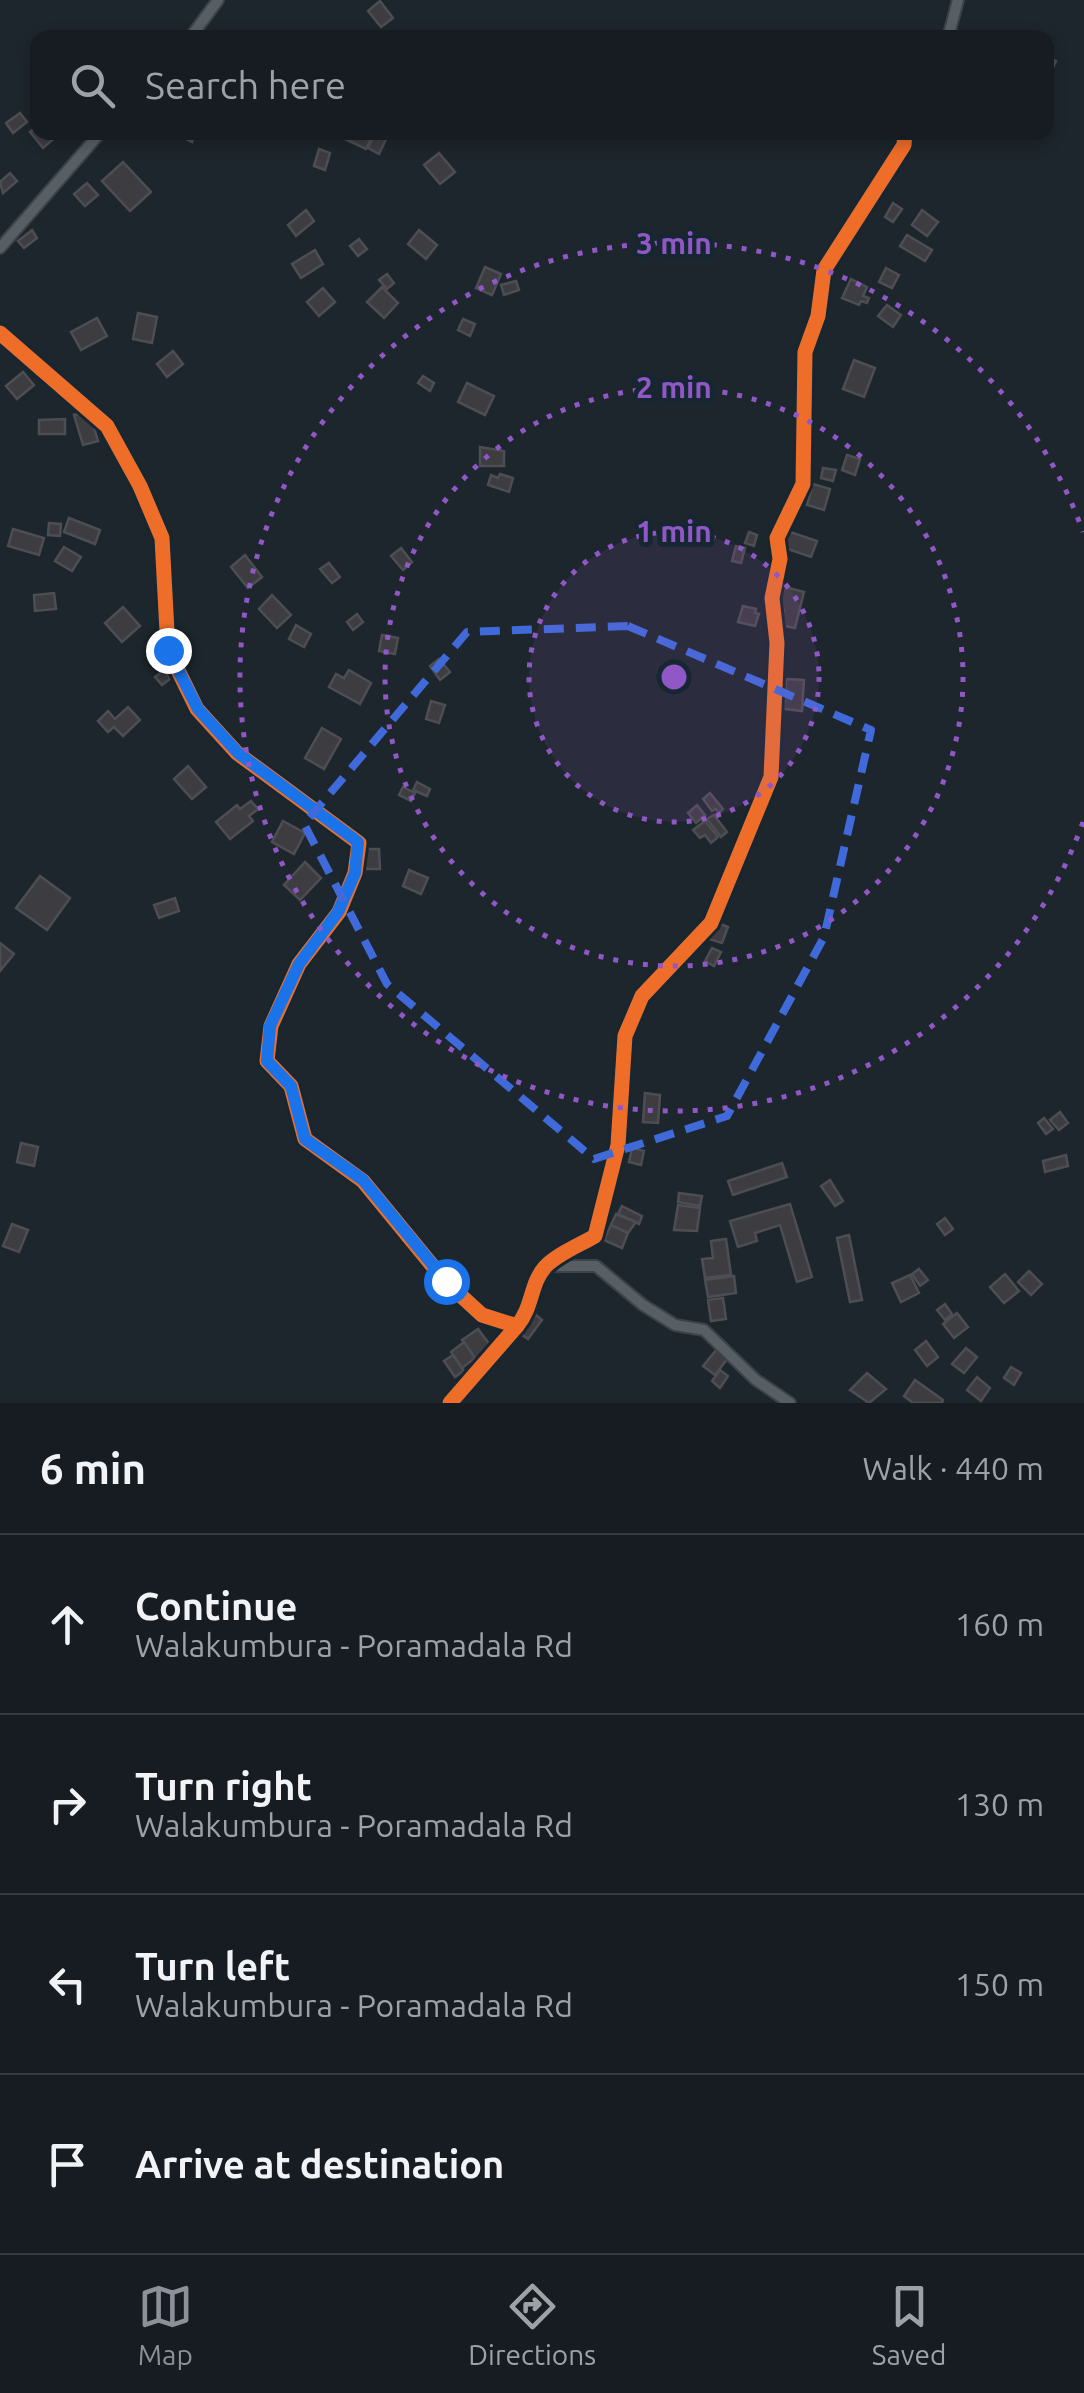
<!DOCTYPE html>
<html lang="en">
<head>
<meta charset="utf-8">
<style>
  :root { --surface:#161c21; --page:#1f252a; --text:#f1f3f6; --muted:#9ea1a5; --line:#353a3f; --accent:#8c9099 }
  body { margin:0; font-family:Ubuntu,sans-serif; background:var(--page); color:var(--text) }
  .stop { position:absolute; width:30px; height:30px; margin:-22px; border:8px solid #1a73e8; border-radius:50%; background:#fff }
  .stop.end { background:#1a73e8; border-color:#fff; box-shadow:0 2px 10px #0008 }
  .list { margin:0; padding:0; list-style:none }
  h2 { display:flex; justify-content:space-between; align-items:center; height:130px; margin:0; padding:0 40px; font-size:42px }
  h2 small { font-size:32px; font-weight:400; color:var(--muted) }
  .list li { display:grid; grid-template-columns:65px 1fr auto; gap:30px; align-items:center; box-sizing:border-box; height:180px; padding:0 40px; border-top:2px solid var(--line) }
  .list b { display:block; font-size:38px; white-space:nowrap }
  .list p { margin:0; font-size:32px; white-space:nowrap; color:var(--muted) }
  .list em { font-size:32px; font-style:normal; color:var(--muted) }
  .icon { flex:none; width:55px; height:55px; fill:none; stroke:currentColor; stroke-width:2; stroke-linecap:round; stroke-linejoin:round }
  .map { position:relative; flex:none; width:1084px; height:1403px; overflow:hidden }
  .search { position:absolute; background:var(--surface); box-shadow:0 5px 15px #0003; left:30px; right:30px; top:30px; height:110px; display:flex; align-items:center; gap:25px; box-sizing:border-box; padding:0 35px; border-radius:20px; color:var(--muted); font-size:38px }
  .sheet { height:850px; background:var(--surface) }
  nav { display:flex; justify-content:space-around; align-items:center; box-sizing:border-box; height:140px; border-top:2px solid var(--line); background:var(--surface); font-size:28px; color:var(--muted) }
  nav a { display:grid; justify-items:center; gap:5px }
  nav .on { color:var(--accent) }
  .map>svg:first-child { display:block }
  .building { fill:#3d3c41; stroke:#4d4e53; stroke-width:2.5 }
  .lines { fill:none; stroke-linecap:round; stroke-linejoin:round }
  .street-casing { stroke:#3b4349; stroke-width:14 }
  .street { stroke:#585f64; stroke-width:10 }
  .cycleway-casing { stroke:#172732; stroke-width:21 }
  .cycleway { stroke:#ee6e29; stroke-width:15 }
  .route { stroke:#1a73e8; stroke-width:12 }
  .marked { fill:none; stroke:#406ada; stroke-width:8; stroke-dasharray:20 12; stroke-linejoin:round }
  .ring { fill:none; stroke:#9057c7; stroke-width:5; stroke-dasharray:5 10 }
  .centre { fill:#9057c7; stroke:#172732; stroke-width:5 }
  .ring-label { font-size:30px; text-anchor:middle; font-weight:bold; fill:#9057c7; stroke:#172732; stroke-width:10; stroke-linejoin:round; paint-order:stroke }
</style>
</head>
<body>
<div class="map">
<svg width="1084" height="1403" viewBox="0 0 1084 1403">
  <rect width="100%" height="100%" fill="#1d262c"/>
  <g class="building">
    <path d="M380 1 393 18 381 27 368 11Z"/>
    <path d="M1046 56 1056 61 1047 80 1046 79Z"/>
    <path d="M20 113 27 122 13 133 6 123Z"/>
    <path d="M38 126V132L58 135 43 148 30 132Z"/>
    <path d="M173 132H196L192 142Z"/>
    <path d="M345 132H374L366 149 343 138Z"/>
    <path d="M376 132 387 137 379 154 368 148Z"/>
    <path d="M319 149 330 153 325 170 314 166Z"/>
    <path d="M439 153 455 172 440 184 424 165Z"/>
    <path d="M123 162 151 192 130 211 102 181Z"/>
    <path d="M10 173 17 181 3 193 0 182Z"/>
    <path d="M87 183 98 195 85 206 74 194Z"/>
    <path d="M893 203 902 209 893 222 885 217Z"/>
    <path d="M306 210 314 221 296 236 288 225Z"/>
    <path d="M922 210 938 222 927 236 912 225Z"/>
    <path d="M32 230 37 238 24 248 18 241Z"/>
    <path d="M419 230 437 245 426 259 408 244Z"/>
    <path d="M907 235 932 250 925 261 900 246Z"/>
    <path d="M359 239 367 249 358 256 350 246Z"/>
    <path d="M315 250 323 264 301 278 292 264Z"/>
    <path d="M485 267 501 274 492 295 476 288Z"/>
    <path d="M886 268 899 275 892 288 879 282Z"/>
    <path d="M387 274 394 283 387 289 379 280Z"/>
    <path d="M851 279 867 287 863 296 869 298 867 303 861 301 859 305 842 298Z"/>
    <path d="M516 281 519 290 504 295 501 285Z"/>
    <path d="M382 287 398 303 384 318 367 302Z"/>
    <path d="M323 288 335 302 319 316 307 302Z"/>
    <path d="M887 305 901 315 893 327 878 316Z"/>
    <path d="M138 313 157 317 152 343 133 339Z"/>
    <path d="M97 318 107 336 81 350 71 332Z"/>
    <path d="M463 319 475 324 470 336 458 330Z"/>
    <path d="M173 351 183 364 167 377 157 364Z"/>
    <path d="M854 360 875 368 864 397 843 389Z"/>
    <path d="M23 372 34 385 17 399 6 386Z"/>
    <path d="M423 376 434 383 430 391 418 383Z"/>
    <path d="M467 383 494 396 485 415 458 402Z"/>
    <path d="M89 411 98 441 83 445 74 415Z"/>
    <path d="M65 419V434H39V420Z"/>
    <path d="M480 447 504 451V466H480Z"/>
    <path d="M847 455 860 459 855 475 842 470Z"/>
    <path d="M823 468 836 470 833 481 821 478Z"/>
    <path d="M500 474 513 478 509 492 488 485 491 475 498 478Z"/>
    <path d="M813 484 830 489 824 510 807 505Z"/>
    <path d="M69 518 100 530 95 544 64 532Z"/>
    <path d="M49 523 61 524 60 536 48 535Z"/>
    <path d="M13 529 44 538 39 555 8 546Z"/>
    <path d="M787 531 817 541 811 557 782 547Z"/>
    <path d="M749 532 757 535 754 546 745 543Z"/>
    <path d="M736 546 745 548 741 563 732 561Z"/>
    <path d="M64 547 81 557 72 571 55 561Z"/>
    <path d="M401 548 412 562 403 570 391 556Z"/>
    <path d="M245 555 262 577 248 588 231 567Z"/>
    <path d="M329 563 340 577 332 583 320 569Z"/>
    <path d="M785 587 804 592 795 628 780 625 784 610 776 608Z"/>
    <path d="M54 593 56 609 35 611 34 595Z"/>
    <path d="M272 595 291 615 277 628 259 609Z"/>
    <path d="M743 606 756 609 755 613 759 614 755 626 738 622Z"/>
    <path d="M123 607 140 626 122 642 105 623Z"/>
    <path d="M357 614 363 622 353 630 347 622Z"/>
    <path d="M296 625 311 634 304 647 289 639Z"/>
    <path d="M382 635 398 638 395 654 379 651Z"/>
    <path d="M439 659 450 672 440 680 430 666Z"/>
    <path d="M164 670 170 679 162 685 155 677Z"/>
    <path d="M349 670 371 683 360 704 329 687 336 674 344 678Z"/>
    <path d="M786 679 804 680 802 711 784 709Z"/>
    <path d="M431 701 445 705 439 723 426 719Z"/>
    <path d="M128 707 140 720 123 736 114 727 108 732 98 721 108 711 115 719Z"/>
    <path d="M322 728 341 739 324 769 305 758Z"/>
    <path d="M188 766 206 787 192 799 174 779Z"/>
    <path d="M417 782 430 789 427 796 413 790Z"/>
    <path d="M403 787 415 793 411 801 399 795Z"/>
    <path d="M710 793 723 809 719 813 716 809 712 811 703 799Z"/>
    <path d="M251 801 258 809 249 816 253 821 230 839 216 822 237 805 240 809Z"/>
    <path d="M697 805 705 815 696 823 688 813Z"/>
    <path d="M714 815 727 832 721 837 707 819Z"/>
    <path d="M283 821 305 833 294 854 272 842Z"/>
    <path d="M705 821 718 837 711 843 705 835 700 838 693 830Z"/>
    <path d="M360 849H379L380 869H360Z"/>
    <path d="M305 862 321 878 300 900 284 885Z"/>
    <path d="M409 870 428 878 421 894 403 886Z"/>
    <path d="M40 876 70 898 47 930 16 908Z"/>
    <path d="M175 898 179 911 159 918 154 905Z"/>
    <path d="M715 922 728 927 722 943 709 939Z"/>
    <path d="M0 943 14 954 0 971Z"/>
    <path d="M712 948 721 952 714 966 705 961Z"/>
    <path d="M645 1093 660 1095 658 1123 643 1122Z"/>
    <path d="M1060 1112 1068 1123 1059 1130 1050 1120Z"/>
    <path d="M1044 1118 1053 1129 1046 1134 1038 1123Z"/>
    <path d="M21 1143 38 1147 34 1166 17 1162Z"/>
    <path d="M632 1148 644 1151 641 1165 629 1162Z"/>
    <path d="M1066 1155 1068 1166 1045 1172 1043 1161Z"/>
    <path d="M782 1163 787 1177 733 1195 728 1181Z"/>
    <path d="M830 1180 843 1201 835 1206 821 1186Z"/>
    <path d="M679 1193 702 1196 700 1206 678 1202Z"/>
    <path d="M790 1204 812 1277 797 1282 780 1225 755 1233 757 1241 738 1247 730 1221Z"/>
    <path d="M678 1205 700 1208 697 1231 674 1230Z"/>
    <path d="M622 1206 642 1216 639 1224 618 1214Z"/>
    <path d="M616 1214 636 1222 628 1233 611 1225Z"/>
    <path d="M945 1218 953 1229 945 1235 937 1224Z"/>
    <path d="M12 1224 28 1230 19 1252 3 1246Z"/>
    <path d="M611 1225 628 1233 622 1248 604 1240Z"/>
    <path d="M849 1235 862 1300 850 1302 837 1238Z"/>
    <path d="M726 1239 731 1275 705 1278 702 1259 713 1258 711 1241Z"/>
    <path d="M919 1269 928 1280 920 1286 912 1274Z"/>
    <path d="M1029 1271 1042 1284 1031 1295 1018 1282Z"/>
    <path d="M1005 1274 1019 1291 1004 1303 990 1287Z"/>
    <path d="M910 1275 919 1293 901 1302 892 1283Z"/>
    <path d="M734 1276 736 1293 708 1297 705 1280Z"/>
    <path d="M723 1298 726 1319 711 1321 708 1300Z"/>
    <path d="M945 1304 952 1314 945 1320 937 1310Z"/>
    <path d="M957 1313 968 1327 954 1338 943 1324Z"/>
    <path d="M536 1315 542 1320 528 1339 519 1333Z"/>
    <path d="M478 1329 493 1349 476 1360 462 1340Z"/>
    <path d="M926 1341 938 1357 927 1366 915 1350Z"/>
    <path d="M464 1342 475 1358 462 1368 451 1352Z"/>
    <path d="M966 1348 977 1357 964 1373 952 1364Z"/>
    <path d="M717 1349 728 1358 715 1375 703 1366Z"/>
    <path d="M453 1355 464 1371 455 1377 444 1361Z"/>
    <path d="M1011 1367 1021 1373 1014 1385 1004 1378Z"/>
    <path d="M720 1370 728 1376 720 1388 712 1381Z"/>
    <path d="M867 1373 886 1389 869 1403 850 1390Z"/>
    <path d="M977 1377 990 1388 981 1401 967 1390Z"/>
    <path d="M915 1380 943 1400 942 1403H913L904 1396Z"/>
  </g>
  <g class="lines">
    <defs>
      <g id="street">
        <path d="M190 38 218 0"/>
        <path d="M948 38 958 0"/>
        <path d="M0 248 101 132"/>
        <path d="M0 333 107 426 140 486 162 538 168 650 197 709 237 753 359 843 355 873 339 912 299 964 271 1026 267 1061 291 1086 305 1139 363 1181 445 1281 482 1315 517 1326 450 1403"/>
        <path d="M547 1266H596L643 1305 675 1325 704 1330 756 1380 790 1403"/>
        <path d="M517 1326C533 1307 530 1284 545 1267 557 1254 580 1245 595 1236L618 1145 625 1036 642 996 711 923 771 777 777 643 772 598 780 559 777 538 803 484 805 352 818 316 824 270 904 145 905 132"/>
      </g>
    </defs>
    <use href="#street" class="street-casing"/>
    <use href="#street" class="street"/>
    <defs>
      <g id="cycleway">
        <path d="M0 333 107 426 140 486 162 538 168 650 197 709 237 753 359 843 355 873 339 912 299 964 271 1026 267 1061 291 1086 305 1139 363 1181 445 1281 482 1315 517 1326 450 1403"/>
        <path d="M517 1326C533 1307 530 1284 545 1267 557 1254 580 1245 595 1236L618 1145 625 1036 642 996 711 923 771 777 777 643 772 598 780 559 777 538 803 484 805 352 818 316 824 270 904 145 905 132"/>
      </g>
    </defs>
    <use href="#cycleway" class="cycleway-casing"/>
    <use href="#cycleway" class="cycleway"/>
  </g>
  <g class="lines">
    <path class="route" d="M168 650 198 709 238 753 358 842 355 873 338 912 299 964 270 1026 267 1061 291 1086 305 1139 363 1180 446 1281"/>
  </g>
  <path class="marked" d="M628 626 871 730 824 937 727 1116 594 1159 387 984 304 824 467 632Z"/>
  <circle cx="674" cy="677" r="145" fill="#9057c7" fill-opacity=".12"/>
  <g class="ring">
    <circle cx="674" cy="677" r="145"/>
    <circle cx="674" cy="677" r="289"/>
    <path d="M1083 822A434 434 0 1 1 1083 532"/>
  </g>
  <circle cx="674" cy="677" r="15" class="centre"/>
  <g class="ring-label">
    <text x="674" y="254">3 min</text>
    <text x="674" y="398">2 min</text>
    <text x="674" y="542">1 min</text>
  </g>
</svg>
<div class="stop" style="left:446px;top:1281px"></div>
<div class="stop end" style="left:168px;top:650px"></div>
<div class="search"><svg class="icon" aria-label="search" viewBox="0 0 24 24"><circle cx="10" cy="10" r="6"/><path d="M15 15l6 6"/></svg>Search here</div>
</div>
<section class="sheet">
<h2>6 min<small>Walk · 440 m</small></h2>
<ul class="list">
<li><svg class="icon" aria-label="ahead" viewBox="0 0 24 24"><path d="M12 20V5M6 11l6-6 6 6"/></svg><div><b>Continue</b><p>Walakumbura - Poramadala Rd</p></div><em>160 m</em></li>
<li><svg class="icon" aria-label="right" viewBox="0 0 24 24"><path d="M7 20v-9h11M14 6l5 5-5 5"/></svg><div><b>Turn right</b><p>Walakumbura - Poramadala Rd</p></div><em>130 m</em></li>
<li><svg class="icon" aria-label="left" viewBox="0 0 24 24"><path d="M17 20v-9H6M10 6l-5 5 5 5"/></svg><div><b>Turn left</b><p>Walakumbura - Poramadala Rd</p></div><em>150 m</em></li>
<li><svg class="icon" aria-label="arrive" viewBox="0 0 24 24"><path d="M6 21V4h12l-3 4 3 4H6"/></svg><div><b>Arrive at destination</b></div></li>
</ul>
</section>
<nav>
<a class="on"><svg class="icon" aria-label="map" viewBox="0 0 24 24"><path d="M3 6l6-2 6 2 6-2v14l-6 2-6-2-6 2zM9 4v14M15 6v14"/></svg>Map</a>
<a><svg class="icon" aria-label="directions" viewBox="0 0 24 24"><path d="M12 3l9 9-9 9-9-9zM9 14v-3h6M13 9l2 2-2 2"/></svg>Directions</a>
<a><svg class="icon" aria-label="saved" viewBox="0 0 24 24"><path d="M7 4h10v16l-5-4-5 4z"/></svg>Saved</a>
</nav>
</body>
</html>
